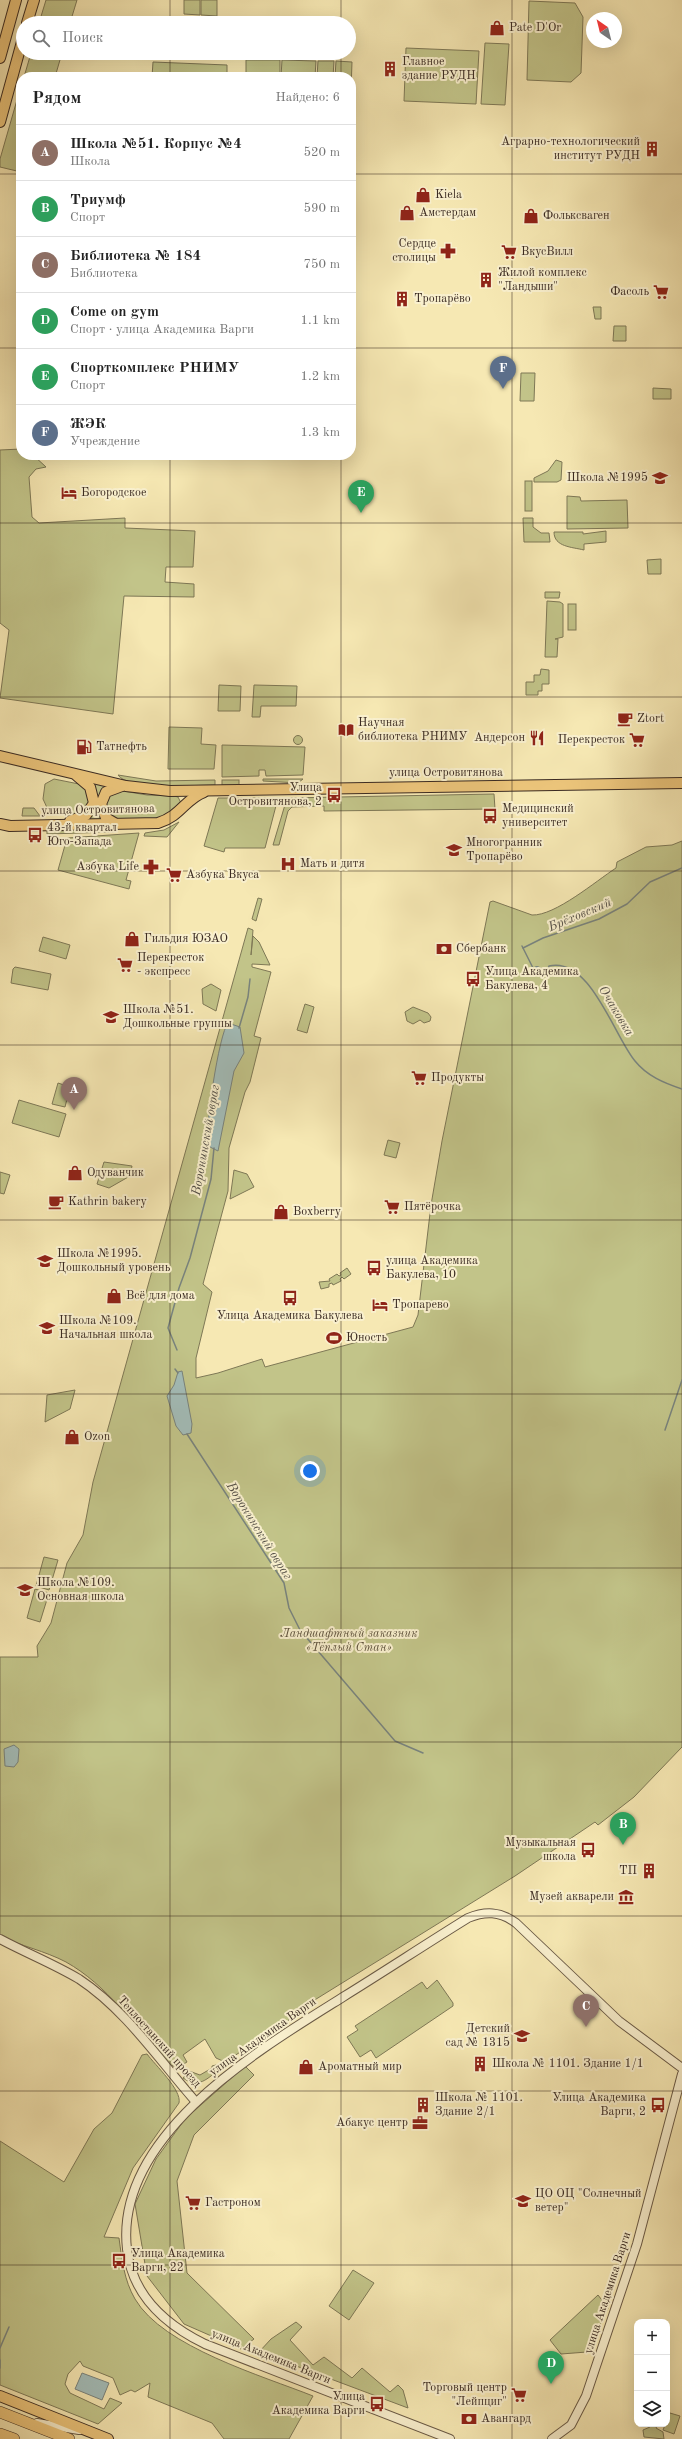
<!DOCTYPE html>
<html lang="ru">
<head>
<meta charset="utf-8">
<style>
  :root { --surface:#fff; --page:#f2f2f2; --text:#222; --muted:#767676; --line:#e0e0e0; --accent:#1a73e8 }
  body { margin:0; font-family:"Old Standard TT",serif; background:var(--page); color:var(--text) }
  .controls { position:absolute; right:12px; bottom:12px; display:grid; overflow:hidden; border-radius:8px; box-shadow:0 4px 16px #0002 }
  .controls button { width:36px; height:36px; display:grid; place-items:center; padding:0; border:0; border-bottom:1px solid var(--line); background:var(--surface); color:var(--text); font:20px sans-serif }
  .compass { position:absolute; left:586px; top:12px; width:36px; height:36px; border-radius:50%; background:var(--surface); box-shadow:0 4px 16px #0002; rotate:325deg }
  .you { position:absolute; left:310px; top:1471px; width:14px; height:14px; margin:-10px; border:3px solid #fff; border-radius:50%; background:#1a73e8; box-shadow:0 0 0 6px #1a73e833 }
  .badge { display:grid; place-items:center; width:26px; height:26px; border-radius:50%; background:var(--accent); color:#fff; font-size:13px; font-weight:700 }
  .pin { position:absolute; translate:-50% -33px; filter:drop-shadow(0 1px 2px #0008) }
  .pin::after { content:''; position:absolute; top:21px; width:14px; height:12px; background:inherit; clip-path:polygon(0 0,100% 0,50% 100%) }
  .list { margin:0; padding:0; list-style:none }
  h2 { display:flex; justify-content:space-between; align-items:center; height:52px; margin:0; padding:0 16px; font-size:17px }
  h2 small { font-size:13px; font-weight:400; color:var(--muted) }
  .list li { display:grid; grid-template-columns:26px 1fr auto; gap:12px; align-items:center; box-sizing:border-box; height:56px; padding:0 16px; border-top:1px solid var(--line) }
  .list b { display:block; font-size:15px; white-space:nowrap }
  .list p { margin:0; font-size:13px; white-space:nowrap; color:var(--muted) }
  .list em { font-size:13px; font-style:normal; color:var(--muted) }
  .icon { flex:none; width:22px; height:22px; fill:none; stroke:currentColor; stroke-width:2; stroke-linecap:round; stroke-linejoin:round }
  .map { position:relative; flex:none; width:682px; height:2439px; overflow:hidden }
  .search { position:absolute; background:var(--surface); box-shadow:0 4px 16px #0002; left:16px; top:16px; width:340px; height:44px; display:flex; align-items:center; gap:10px; box-sizing:border-box; padding:0 14px; border-radius:22px; color:var(--muted); font-size:15px }
  .panel { position:absolute; background:var(--surface); box-shadow:0 4px 16px #0002; left:16px; top:72px; width:340px; height:388px; border-radius:16px }
  .map>svg:first-child { display:block }
  .green { fill:#c2c489; stroke:#7e7856 }
  .water { fill:#a3bdb9; stroke:#79837d }
  .lines { fill:none; stroke-linecap:round; stroke-linejoin:round }
  .stream { stroke:#79837d; stroke-width:1.5 }
  .minor-casing { stroke:#6a5a46; stroke-width:10 }
  .major-casing { stroke:#3b2b22; stroke-width:12 }
  .highway-casing { stroke:#3b2b22; stroke-width:12 }
  .minor { stroke:#f9f0ce; stroke-width:8 }
  .major { stroke:#ebc47a; stroke-width:10 }
  .highway { stroke:#ebc47a; stroke-width:11 }
  .grid { fill:none; stroke:#3b2b22; stroke-width:1; stroke-opacity:0.55 }
  .labels { text-anchor:middle; dominant-baseline:central; stroke-width:4; stroke-linejoin:round; paint-order:stroke }
  .poi-label { font-size:12px; fill:#3b2b22; stroke:#f9f0ce; text-anchor:start }
  .street-label { font-size:12px; fill:#3b2b22; stroke:#f9f0ce }
  .park-label { font-size:12px; font-style:italic; fill:#5d513c; stroke:#f9f0ce }
  .water-label { font-size:13px; font-style:italic; fill:#555048; stroke:#f9f0ce }
</style>
</head>
<body>
<div class="map">
<svg width="682" height="2439" viewBox="0 0 682 2439">
  <rect width="100%" height="100%" fill="#f6e8b3"/>
  <filter id="stains"><feTurbulence type="fractalNoise" baseFrequency=".005" numOctaves="4"/><feColorMatrix values="0 0 0 0 .2 0 0 0 0 .09 0 0 0 0 .02 0 0 0 .5 -.17"/></filter>
  <radialGradient id="worn" r=".72"><stop offset=".6" stop-color="#630" stop-opacity="0"/><stop offset="1" stop-color="#630" stop-opacity=".3"/></radialGradient>
  <g class="green">
    <path d="M46 0H77L70 23H39Z"/>
    <path d="M184 0H200V15L184 14Z"/>
    <path d="M201 0H217V16L201 15Z"/>
    <path d="M529 1 575 3 583 17 581 73 571 82 527 80Z"/>
    <path d="M183 17H220V23H182Z"/>
    <path d="M485 43 509 44 505 105 481 104Z"/>
    <path d="M406 48 479 51 476 104 404 101Z"/>
    <path d="M31 53H62L55 77H24Z"/>
    <rect x="246" y="60" width="34" height="17"/>
    <path d="M282 60 316 61 315 77H281Z"/>
    <path d="M318 61H334L333 77H317Z"/>
    <path d="M336 61 352 62 351 90V77H335Z"/>
    <path d="M153 62 227 65V77H152Z"/>
    <path d="M21 86V172L0 167V159Z"/>
    <path d="M593 307H601V319H595Z"/>
    <path d="M614 326H626V341H613Z"/>
    <path d="M521 373H535L534 401H520Z"/>
    <path d="M653 388 671 389V399H653Z"/>
    <path d="M21 449V455H33L46 467 36 469 29 477 32 517 39 523 125 518V528L195 531 193 567H166L165 582 194 584V597L124 596 113 714 0 698 9 630 0 623V450Z"/>
    <path d="M556 460 562 462 561 480 557 482H534V478L548 471Z"/>
    <rect x="525" y="481" width="7" height="30"/>
    <path d="M567 496 580 497 581 501 627 500 628 528 567 529Z"/>
    <path d="M523 518H533V527L541 533H549L550 542H524Z"/>
    <path d="M606 531V542L584 544V550C572 547 554 547 554 532H583V534Z"/>
    <path d="M661 559V574H648L647 560Z"/>
    <path d="M545 592H560L559 598H545Z"/>
    <path d="M547 601 560 602 563 604V637L555 639H558L557 657H545Z"/>
    <rect x="568" y="604" width="8" height="26"/>
    <path d="M541 669 549 670V684H542V691H538V695H526V682H534V675H540Z"/>
    <path d="M219 685 241 686 240 711H218Z"/>
    <path d="M254 685 297 686 296 706H261L260 717H252Z"/>
    <path d="M169 727 202 728 201 744 216 745 214 769H168Z"/>
    <circle cx="298" cy="740" r="4.5"/>
    <path d="M222 745 305 747 303 775 266 776 265 770H259V776L222 777Z"/>
    <path d="M118 775 156 781 215 780V785C197 785 127 790 118 775Z"/>
    <path d="M54 779 84 785 90 802 86 810 76 816 49 812 43 799 45 784Z"/>
    <path d="M263 779H303L298 783 263 781Z"/>
    <rect x="222" y="780" width="17" height="5"/>
    <path d="M93 783 108 786 103 819H88C98 807 100 797 93 783Z"/>
    <path d="M117 790 147 795 174 796 178 797 181 803C171 823 125 823 107 816L104 801Z"/>
    <path d="M494 794 495 809 324 811V806L292 807 288 811 279 845H273L287 798Z"/>
    <path d="M218 798H278L265 848H225L224 852 204 846Z"/>
    <path d="M23 808H34L40 816H22Z"/>
    <path d="M179 822 167 837 144 836 145 833 164 830Z"/>
    <path d="M116 830 113 832 47 834V831Z"/>
    <path d="M139 833 126 880 131 881 129 889 58 870 67 838Z"/>
    <path d="M682 841V1747L634 1797 598 1825 595 1822 515 1876 292 2014 289 2020 225 2062 216 2058 205 2039 183 2055 187 2062C177 2068 175 2068 166 2062 135 2026 107 1985 66 1962 45 1951 21 1946 0 1936V1657H38L37 1646 51 1623 67 1563 83 1535 93 1482 248 928 253 930 251 955 253 936 259 942 270 965 252 964V967L271 972 254 1036 261 1038 250 1082 245 1092 229 1148 228 1191 203 1284 212 1292 196 1358V1378L218 1373 262 1359 265 1367 413 1327 418 1315 431 1205 442 1141 490 902 493 901 532 915C555 916 596 881 616 868L617 862 646 847 672 845Z"/>
    <path d="M258 898 262 899 256 921 252 919Z"/>
    <path d="M43 937 70 945 66 959 39 951Z"/>
    <path d="M15 967 51 974 48 990 11 983 13 969Z"/>
    <path d="M211 984 221 990 216 1011 203 1004 202 989Z"/>
    <path d="M305 1004 314 1007 307 1033 297 1030Z"/>
    <path d="M413 1007 428 1013 431 1017 430 1021 424 1023 420 1020 413 1024 407 1021 405 1012Z"/>
    <path d="M58 1083 70 1087 65 1107 52 1104Z"/>
    <path d="M19 1100 66 1114 59 1137 12 1123Z"/>
    <path d="M388 1140 400 1143 396 1158 384 1155Z"/>
    <path d="M104 1162 132 1166 130 1176 109 1188 97 1184Z"/>
    <path d="M234 1170 247 1174 254 1187 230 1199Z"/>
    <path d="M0 1172 10 1175 4 1194 0 1193Z"/>
    <path d="M347 1268 351 1274 344 1279 342 1277 340 1279 341 1281 333 1285 332 1283 329 1284V1287L321 1289 319 1282 330 1281 329 1279 337 1274 339 1276 341 1275 340 1273Z"/>
    <path d="M75 1390 70 1409 45 1422 47 1395Z"/>
    <path d="M44 1557 58 1560 49 1590 36 1586Z"/>
    <path d="M35 1589 49 1593 40 1622 27 1618Z"/>
    <path d="M437 1980 453 2003V2006L376 2058 371 2050 360 2057 347 2037 358 2030 355 2026 422 1982 427 1989Z"/>
    <path d="M147 2054C155 2065 182 2090 179 2103L133 2168 104 2237 119 2238C122 2260 124 2280 135 2299 163 2347 263 2376 313 2396L289 2439H224L212 2423 148 2397 150 2383 135 2392 131 2390 120 2395 113 2378 83 2366 80 2361 68 2374 65 2384 70 2393 104 2409 110 2398 122 2403 98 2424 0 2385V2141L64 2182 94 2129 112 2113 142 2055Z"/>
    <path d="M216 2065 220 2068C208 2079 198 2089 183 2078L189 2071 200 2075 212 2068V2066Z"/>
    <path d="M245 2066 254 2075 194 2135 177 2181 187 2273 254 2339 241 2349 184 2324 147 2276 135 2204 156 2159 185 2119Z"/>
    <path d="M353 2270 374 2283 349 2320 329 2306Z"/>
    <path d="M598 2295 608 2308 587 2352 561 2354 550 2340Z"/>
    <path d="M296 2322 302 2327 290 2340 313 2365 324 2357 352 2378 362 2368 390 2392 398 2385 403 2390 408 2408 259 2352 271 2339Z"/>
    <path d="M670 2413 680 2416 674 2434 663 2430Z"/>
    <path d="M651 2424H658L656 2428 663 2432 664 2439 644 2437 643 2430 650 2427Z"/>
  </g>
  <g class="water">
    <circle cx="537" cy="971" r="4.5"/>
    <path d="M228 1023 240 1027 244 1053 234 1071 218 1151 208 1146C204 1133 219 1033 228 1023Z"/>
    <path d="M182 1371 192 1424 191 1433 183 1435 176 1426 167 1396 174 1385 178 1372Z"/>
    <path d="M14 1745 19 1749 18 1762 14 1767 5 1766 4 1749Z"/>
    <path d="M82 2373 109 2383 102 2400 75 2389Z"/>
  </g>
  <g class="lines">
    <g class="stream">
      <path d="M522 946 534 970"/>
      <path d="M523 948 543 938 599 919 627 904 650 882 682 868"/>
      <path d="M541 975 547 971 549 966C590 956 614 1036 635 1061 647 1076 664 1083 682 1089"/>
      <path d="M239 1028 248 997 250 979"/>
      <path d="M177 1350 168 1328 179 1288 190 1258 211 1179 214 1148"/>
      <path d="M175 1369 178 1373"/>
      <path d="M665 1430 682 1380"/>
      <path d="M187 1434 284 1583 289 1608 300 1630 395 1741 423 1753"/>
      <path d="M0 2348 9 2327"/>
      <path d="M0 2360V2368"/>
    </g>
    <defs>
      <g id="minor">
        <path d="M0 1939C26 1953 54 1964 79 1979 126 2010 159 2060 196 2102"/>
        <path d="M37 2423 79 2430"/>
        <path d="M450 2439 205 2344C166 2325 132 2295 127 2249 114 2135 260 2049 343 1997 385 1971 426 1944 468 1918 485 1911 500 1911 516 1923L619 2021 682 2068"/>
        <path d="M552 2439 571 2425 586 2396 637 2244 682 2074"/>
      </g>
      <g id="major">
        <path d="M27 23 34 0"/>
        <path d="M0 58 16 0"/>
        <path d="M0 122 23 38"/>
        <path d="M0 756 126 786 170 791 682 783"/>
        <path d="M70 821 86 815 94 803 90 787 77 776"/>
        <path d="M0 824 10 826 158 823C181 816 185 799 204 792"/>
        <path d="M116 824 106 818 101 804 106 792 122 786"/>
        <path d="M0 2396 108 2439"/>
      </g>
      <g id="highway">
        <path d="M0 2412 69 2439"/>
        <path d="M0 2434 14 2439"/>
      </g>
    </defs>
    <use href="#minor" class="minor-casing"/>
    <use href="#major" class="major-casing"/>
    <use href="#highway" class="highway-casing"/>
    <use href="#minor" class="minor"/>
    <use href="#major" class="major"/>
    <use href="#highway" class="highway"/>
  </g>
  <path class="grid" d="M170 0V23M341 0V23M512 0V2439M170 53V77M341 53V77M0 174H21M351 174H682M0 348H21M351 348H682M170 455V2439M341 455V2439M0 523H682M0 697H682M0 871H682M0 1045H682M0 1220H682M0 1394H682M0 1568H682M0 1742H682M0 1916H682M0 2091H682M0 2265H682"/>
  <defs>
    <symbol id="shop-bare" viewBox="-9 -9 18 18"><path d="M-5-2.5h2.3a2.7 3.5 0 0 1 5.4 0H5L5.5 6h-11ZM-1.5-2.5h3a1.5 2.3 0 0 0-3 0Z" fill="#8f2418" stroke="#f9f0ce" stroke-width="2.5" paint-order="stroke"/></symbol>
    <symbol id="building-bare" viewBox="-9 -9 18 18"><path d="M-4-6H4V6H1V3H-1V6H-4ZM-2.5-4.3h1.7v1.8h-1.7ZM.8-4.3h1.7v1.8H.8ZM-2.5-1h1.7V.8h-1.7ZM.8-1h1.7V.8H.8Z" fill="#8f2418" stroke="#f9f0ce" stroke-width="2.5" paint-order="stroke"/></symbol>
    <symbol id="pharmacy-bare" viewBox="-9 -9 18 18"><path d="M-2-6h4v4h4v4h-4v4h-4v-4h-4v-4h4Z" fill="#8f2418" stroke="#f9f0ce" stroke-width="2.5" paint-order="stroke"/></symbol>
    <symbol id="supermarket-bare" viewBox="-9 -9 18 18"><path d="M-6-5.5h2.5l.6 2H6L4.5 2H-2.5L-4.4-4H-6ZM-1.5 3.2a1.3 1.3 0 1 0 .1 0ZM3 3.2a1.3 1.3 0 1 0 .1 0Z" fill="#8f2418" stroke="#f9f0ce" stroke-width="2.5" paint-order="stroke"/></symbol>
    <symbol id="school-bare" viewBox="-9 -9 18 18"><path d="M0-5L7-2L0 1L-7-2ZM-4 1L0 2.5L4 1V4Q0 6-4 4Z" fill="#8f2418" stroke="#f9f0ce" stroke-width="2.5" paint-order="stroke"/></symbol>
    <symbol id="hotel-bare" viewBox="-9 -9 18 18"><path d="M-6-4.5h1.5V1H6V5H4.5V3h-9V5H-6ZM-4 0a1.8 1.8 0 1 1 3.6 0ZM.5 0V-2.5h3Q6-2.5 6 0Z" fill="#8f2418" stroke="#f9f0ce" stroke-width="2.5" paint-order="stroke"/></symbol>
    <symbol id="cafe-bare" viewBox="-9 -9 18 18"><path d="M-5.5-4.5H6V0H3Q3 3.5 0 3.5H-2.5Q-5.5 3.5-5.5 0ZM3-3.2v2h1.7v-2ZM-6 4.5H4V6H-6Z" fill="#8f2418" stroke="#f9f0ce" stroke-width="2.5" paint-order="stroke"/></symbol>
    <symbol id="library-bare" viewBox="-9 -9 18 18"><path d="M-6-4Q-3-5.5-.7-3.5V5Q-3 3-6 4ZM6-4Q3-5.5 .7-3.5V5Q3 3 6 4Z" fill="#8f2418" stroke="#f9f0ce" stroke-width="2.5" paint-order="stroke"/></symbol>
    <symbol id="restaurant-bare" viewBox="-9 -9 18 18"><path d="M-5-6h1v4h1v-4h1v4h1v-4h1v5L-1.5 .5V6h-2V.5L-5-1ZM5-6V6H3V1.5H1.5Q1.5-4 5-6Z" fill="#8f2418" stroke="#f9f0ce" stroke-width="2.5" paint-order="stroke"/></symbol>
    <symbol id="fuel-bare" viewBox="-9 -9 18 18"><path d="M-5.5-6h7V0h2V4h1.3V-2.5L3-4.5l.8-.8L6-3V5H2.5V1h-1V6h-7ZM-4.2-4.7v3.2H.2V-4.7Z" fill="#8f2418" stroke="#f9f0ce" stroke-width="2.5" paint-order="stroke"/></symbol>
    <symbol id="bus-bare" viewBox="-9 -9 18 18"><path d="M-5-6H5V4H4V6H2V4H-2V6H-4V4H-5ZM-3.5-4V0h7V-4ZM-3.5 1.2v1.5H-2V1.2ZM2 1.2v1.5H3.5V1.2Z" fill="#8f2418" stroke="#f9f0ce" stroke-width="2.5" paint-order="stroke"/></symbol>
    <symbol id="hospital-bare" viewBox="-9 -9 18 18"><path d="M-5-5h3v3.5h4V-5h3V5h-3V1.5h-4V5h-3Z" fill="#8f2418" stroke="#f9f0ce" stroke-width="2.5" paint-order="stroke"/></symbol>
    <symbol id="bank-bare" viewBox="-9 -9 18 18"><path d="M-6-4H6V4H-6ZM0-2.3a2.3 2.3 0 1 0 0 4.6a2.3 2.3 0 1 0 0-4.6Z" fill="#8f2418" stroke="#f9f0ce" stroke-width="2.5" paint-order="stroke"/></symbol>
    <symbol id="stadium-bare" viewBox="-9 -9 18 18"><path d="M0-5a6.5 5 0 1 0 0 10a6.5 5 0 1 0 0-10ZM-3.5-1.8h7v3.6h-7Z" fill="#8f2418" stroke="#f9f0ce" stroke-width="2.5" paint-order="stroke"/></symbol>
    <symbol id="museum-bare" viewBox="-9 -9 18 18"><path d="M0-6L6-3V-2H-6V-3ZM-5-1h2V3h-2ZM-1-1h2V3h-2ZM3-1h2V3H3ZM-6 4H6V6H-6Z" fill="#8f2418" stroke="#f9f0ce" stroke-width="2.5" paint-order="stroke"/></symbol>
    <symbol id="office-bare" viewBox="-9 -9 18 18"><path d="M-6-3h4V-5.5h4V-3h4V5H-6ZM-1-4.5V-3h2v-1.5ZM-6 0V1H6V0Z" fill="#8f2418" stroke="#f9f0ce" stroke-width="2.5" paint-order="stroke"/></symbol>
  </defs>
  <g fill-rule="evenodd">
    <use href="#shop-bare" x="486" y="17" width="22" height="22"/>
    <use href="#building-bare" x="379" y="58" width="22" height="22"/>
    <use href="#building-bare" x="641" y="138" width="22" height="22"/>
    <use href="#shop-bare" x="412" y="184" width="22" height="22"/>
    <use href="#shop-bare" x="396" y="202" width="22" height="22"/>
    <use href="#shop-bare" x="520" y="205" width="22" height="22"/>
    <use href="#pharmacy-bare" x="437" y="240" width="22" height="22"/>
    <use href="#supermarket-bare" x="498" y="241" width="22" height="22"/>
    <use href="#building-bare" x="475" y="269" width="22" height="22"/>
    <use href="#supermarket-bare" x="650" y="281" width="22" height="22"/>
    <use href="#building-bare" x="391" y="288" width="22" height="22"/>
    <use href="#school-bare" x="649" y="467" width="22" height="22"/>
    <use href="#hotel-bare" x="58" y="482" width="22" height="22"/>
    <use href="#cafe-bare" x="614" y="708" width="22" height="22"/>
    <use href="#library-bare" x="335" y="719" width="22" height="22"/>
    <use href="#restaurant-bare" x="526" y="727" width="22" height="22"/>
    <use href="#supermarket-bare" x="626" y="729" width="22" height="22"/>
    <use href="#fuel-bare" x="73" y="736" width="22" height="22"/>
    <use href="#bus-bare" x="323" y="784" width="22" height="22"/>
    <use href="#bus-bare" x="479" y="805" width="22" height="22"/>
    <use href="#bus-bare" x="24" y="824" width="22" height="22"/>
    <use href="#school-bare" x="443" y="839" width="22" height="22"/>
    <use href="#hospital-bare" x="277" y="853" width="22" height="22"/>
    <use href="#pharmacy-bare" x="140" y="856" width="22" height="22"/>
    <use href="#supermarket-bare" x="163" y="864" width="22" height="22"/>
    <use href="#shop-bare" x="121" y="928" width="22" height="22"/>
    <use href="#bank-bare" x="433" y="938" width="22" height="22"/>
    <use href="#supermarket-bare" x="114" y="954" width="22" height="22"/>
    <use href="#bus-bare" x="462" y="968" width="22" height="22"/>
    <use href="#school-bare" x="100" y="1006" width="22" height="22"/>
    <use href="#supermarket-bare" x="408" y="1067" width="22" height="22"/>
    <use href="#shop-bare" x="64" y="1162" width="22" height="22"/>
    <use href="#cafe-bare" x="45" y="1191" width="22" height="22"/>
    <use href="#supermarket-bare" x="381" y="1196" width="22" height="22"/>
    <use href="#shop-bare" x="270" y="1201" width="22" height="22"/>
    <use href="#school-bare" x="34" y="1250" width="22" height="22"/>
    <use href="#bus-bare" x="363" y="1257" width="22" height="22"/>
    <use href="#shop-bare" x="103" y="1285" width="22" height="22"/>
    <use href="#bus-bare" x="279" y="1287" width="22" height="22"/>
    <use href="#hotel-bare" x="369" y="1294" width="22" height="22"/>
    <use href="#school-bare" x="36" y="1317" width="22" height="22"/>
    <use href="#stadium-bare" x="323" y="1327" width="22" height="22"/>
    <use href="#shop-bare" x="61" y="1426" width="22" height="22"/>
    <use href="#school-bare" x="14" y="1579" width="22" height="22"/>
    <use href="#bus-bare" x="577" y="1839" width="22" height="22"/>
    <use href="#building-bare" x="638" y="1860" width="22" height="22"/>
    <use href="#museum-bare" x="615" y="1886" width="22" height="22"/>
    <use href="#school-bare" x="511" y="2025" width="22" height="22"/>
    <use href="#building-bare" x="469" y="2053" width="22" height="22"/>
    <use href="#shop-bare" x="295" y="2056" width="22" height="22"/>
    <use href="#building-bare" x="412" y="2094" width="22" height="22"/>
    <use href="#bus-bare" x="647" y="2094" width="22" height="22"/>
    <use href="#office-bare" x="409" y="2112" width="22" height="22"/>
    <use href="#school-bare" x="512" y="2190" width="22" height="22"/>
    <use href="#supermarket-bare" x="182" y="2192" width="22" height="22"/>
    <use href="#bus-bare" x="108" y="2250" width="22" height="22"/>
    <use href="#supermarket-bare" x="508" y="2384" width="22" height="22"/>
    <use href="#bus-bare" x="366" y="2393" width="22" height="22"/>
    <use href="#bank-bare" x="458" y="2408" width="22" height="22"/>
  </g>
  <g class="labels">
    <g class="poi-label">
      <text x="509" y="28">Pate D'Or</text>
      <text x="402" y="62">Главное<tspan x="402" dy="14">здание РУДН</tspan></text>
      <text x="640" y="142" text-anchor="end">Аграрно-технологический<tspan x="640" dy="14">институт РУДН</tspan></text>
      <text x="435" y="195">Kiela</text>
      <text x="419" y="213">Амстердам</text>
      <text x="543" y="216">Фольксваген</text>
      <text x="436" y="244" text-anchor="end">Сердце<tspan x="436" dy="14">столицы</tspan></text>
      <text x="521" y="252">ВкусВилл</text>
      <text x="498" y="273">Жилой комплекс<tspan x="498" dy="14">"Ландыши"</tspan></text>
      <text x="649" y="292" text-anchor="end">Фасоль</text>
      <text x="414" y="299">Тропарёво</text>
      <text x="648" y="478" text-anchor="end">Школа №1995</text>
      <text x="81" y="493">Богородское</text>
      <text x="637" y="719">Ztort</text>
      <text x="358" y="723">Научная<tspan x="358" dy="14">библиотека РНИМУ</tspan></text>
      <text x="525" y="738" text-anchor="end">Андерсон</text>
      <text x="625" y="740" text-anchor="end">Перекресток</text>
      <text x="96" y="747">Татнефть</text>
      <text x="322" y="788" text-anchor="end">Улица<tspan x="322" dy="14">Островитянова, 2</tspan></text>
      <text x="502" y="809">Медицинский<tspan x="502" dy="14">университет</tspan></text>
      <text x="47" y="828">43-й квартал<tspan x="47" dy="14">Юго-Запада</tspan></text>
      <text x="466" y="843">Многогранник<tspan x="466" dy="14">Тропарёво</tspan></text>
      <text x="300" y="864">Мать и дитя</text>
      <text x="139" y="867" text-anchor="end">Азбука Life</text>
      <text x="186" y="875">Азбука Вкуса</text>
      <text x="144" y="939">Гильдия ЮЗАО</text>
      <text x="456" y="949">Сбербанк</text>
      <text x="137" y="958">Перекресток<tspan x="137" dy="14">- экспресс</tspan></text>
      <text x="485" y="972">Улица Академика<tspan x="485" dy="14">Бакулева, 4</tspan></text>
      <text x="123" y="1010">Школа №51.<tspan x="123" dy="14">Дошкольные группы</tspan></text>
      <text x="431" y="1078">Продукты</text>
      <text x="87" y="1173">Одуванчик</text>
      <text x="68" y="1202">Kathrin bakery</text>
      <text x="404" y="1207">Пятёрочка</text>
      <text x="293" y="1212">Boxberry</text>
      <text x="57" y="1254">Школа №1995.<tspan x="57" dy="14">Дошкольный уровень</tspan></text>
      <text x="386" y="1261">улица Академика<tspan x="386" dy="14">Бакулева, 10</tspan></text>
      <text x="126" y="1296">Всё для дома</text>
      <text x="392" y="1305">Тропарево</text>
      <text x="290" y="1316" text-anchor="middle">Улица Академика Бакулева</text>
      <text x="59" y="1321">Школа №109.<tspan x="59" dy="14">Начальная школа</tspan></text>
      <text x="346" y="1338">Юность</text>
      <text x="84" y="1437">Ozon</text>
      <text x="37" y="1583">Школа №109.<tspan x="37" dy="14">Основная школа</tspan></text>
      <text x="576" y="1843" text-anchor="end">Музыкальная<tspan x="576" dy="14">школа</tspan></text>
      <text x="637" y="1871" text-anchor="end">ТП</text>
      <text x="614" y="1897" text-anchor="end">Музей акварели</text>
      <text x="510" y="2029" text-anchor="end">Детский<tspan x="510" dy="14">сад № 1315</tspan></text>
      <text x="492" y="2064">Школа № 1101. Здание 1/1</text>
      <text x="318" y="2067">Ароматный мир</text>
      <text x="435" y="2098">Школа № 1101.<tspan x="435" dy="14">Здание 2/1</tspan></text>
      <text x="646" y="2098" text-anchor="end">Улица Академика<tspan x="646" dy="14">Варги, 2</tspan></text>
      <text x="408" y="2123" text-anchor="end">Абакус центр</text>
      <text x="535" y="2194">ЦО ОЦ "Солнечный<tspan x="535" dy="14">ветер"</tspan></text>
      <text x="205" y="2203">Гастроном</text>
      <text x="131" y="2254">Улица Академика<tspan x="131" dy="14">Варги, 22</tspan></text>
      <text x="507" y="2388" text-anchor="end">Торговый центр<tspan x="507" dy="14">"Лейпциг"</tspan></text>
      <text x="365" y="2397" text-anchor="end">Улица<tspan x="365" dy="14">Академика Варги</tspan></text>
      <text x="481" y="2419">Авангард</text>
    </g>
    <g class="street-label">
      <text x="446" y="773">улица Островитянова</text>
      <text transform="translate(98 810) rotate(-1)">улица Островитянова</text>
      <text transform="translate(263 2037) rotate(-35)">улица Академика Варги</text>
      <text transform="translate(159 2042) rotate(48)">Теплостанский проезд</text>
      <text transform="translate(608 2293) rotate(-72)">улица Академика Варги</text>
      <text transform="translate(271 2357) rotate(22)">улица Академика Варги</text>
    </g>
    <g class="park-label">
      <text x="349" y="1634">Ландшафтный заказник<tspan x="349" dy="14">«Тёплый Стан»</tspan></text>
    </g>
    <g class="water-label">
      <text transform="translate(580 915) rotate(-23)">Брёховский</text>
      <text transform="translate(616 1011) rotate(59)">Очаковка</text>
      <text transform="translate(206 1140) rotate(-80)">Воронинский овраг</text>
      <text transform="translate(259 1531) rotate(58)">Воронинский овраг</text>
    </g>
  </g>
  <rect width="100%" height="100%" filter="url(#stains)"/>
  <rect width="100%" height="100%" fill="url(#worn)"/>
</svg>
<div class="controls">
<button>+</button>
<button>−</button>
<button><svg class="icon" aria-label="layers" viewBox="0 0 24 24"><path d="M12 4l9 5-9 5-9-5zM3 14l9 5 9-5"/></svg></button>
</div>
<svg class="compass" viewBox="-18 -18 36 36"><path d="M0-13l5 13h-10z" fill="#e53935"/><path d="M0 13l5-13h-10z" fill="#767676"/></svg>
<div class="you"></div>
<div class="pin badge" style="left:74px;top:1110px;background:#8d6e63">A</div>
<div class="pin badge" style="left:623px;top:1845px;background:#2e9e5b">B</div>
<div class="pin badge" style="left:586px;top:2027px;background:#8d6e63">C</div>
<div class="pin badge" style="left:551px;top:2384px;background:#2e9e5b">D</div>
<div class="pin badge" style="left:361px;top:513px;background:#2e9e5b">E</div>
<div class="pin badge" style="left:503px;top:389px;background:#5c6f8a">F</div>
<div class="search"><svg class="icon" aria-label="search" viewBox="0 0 24 24"><circle cx="10" cy="10" r="6"/><path d="M15 15l6 6"/></svg>Поиск</div>
<section class="panel">
<h2>Рядом<small>Найдено: 6</small></h2>
<ul class="list">
<li><span class="badge" style="background:#8d6e63">A</span><div><b>Школа №51. Корпус №4</b><p>Школа</p></div><em>520 m</em></li>
<li><span class="badge" style="background:#2e9e5b">B</span><div><b>Триумф</b><p>Спорт</p></div><em>590 m</em></li>
<li><span class="badge" style="background:#8d6e63">C</span><div><b>Библиотека № 184</b><p>Библиотека</p></div><em>750 m</em></li>
<li><span class="badge" style="background:#2e9e5b">D</span><div><b>Come on gym</b><p>Спорт · улица Академика Варги</p></div><em>1.1 km</em></li>
<li><span class="badge" style="background:#2e9e5b">E</span><div><b>Спорткомплекс РНИМУ</b><p>Спорт</p></div><em>1.2 km</em></li>
<li><span class="badge" style="background:#5c6f8a">F</span><div><b>ЖЭК</b><p>Учреждение</p></div><em>1.3 km</em></li>
</ul>
</section>
</div>
</body>
</html>
